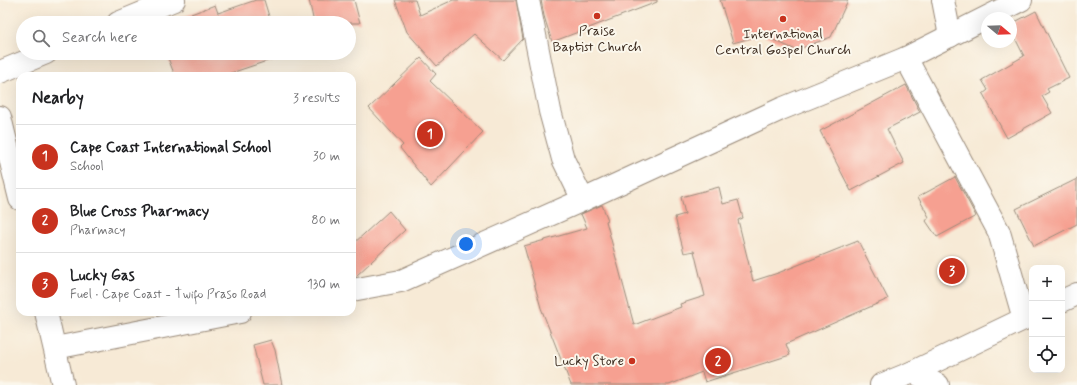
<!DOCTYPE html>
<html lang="en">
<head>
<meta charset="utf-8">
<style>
  :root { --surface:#fff; --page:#f2f2f2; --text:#202124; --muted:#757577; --line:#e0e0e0; --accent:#c8321e }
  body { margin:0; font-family:Mynerve,sans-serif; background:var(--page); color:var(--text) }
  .controls { position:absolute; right:12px; bottom:12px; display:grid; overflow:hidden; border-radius:8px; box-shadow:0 4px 16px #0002 }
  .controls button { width:36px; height:36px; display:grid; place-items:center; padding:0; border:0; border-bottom:1px solid var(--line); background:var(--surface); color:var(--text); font:20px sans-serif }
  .compass { position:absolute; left:981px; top:12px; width:36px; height:36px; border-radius:50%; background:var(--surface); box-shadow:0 4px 16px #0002; rotate:109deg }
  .you { position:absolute; left:466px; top:244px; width:14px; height:14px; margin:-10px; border:3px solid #fff; border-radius:50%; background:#1a73e8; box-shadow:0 0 0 6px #1a73e833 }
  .badge { display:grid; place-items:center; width:26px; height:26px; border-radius:50%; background:var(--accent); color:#fff; font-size:13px; font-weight:700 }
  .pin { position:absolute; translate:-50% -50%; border:2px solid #fff; box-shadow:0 1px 4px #0006 }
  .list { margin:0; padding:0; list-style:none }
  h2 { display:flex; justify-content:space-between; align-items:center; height:52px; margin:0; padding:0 16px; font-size:17px }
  h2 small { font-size:13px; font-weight:400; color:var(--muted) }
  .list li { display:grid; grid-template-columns:26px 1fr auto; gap:12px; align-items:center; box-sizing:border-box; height:64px; padding:0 16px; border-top:1px solid var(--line) }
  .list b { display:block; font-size:15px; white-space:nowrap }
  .list p { margin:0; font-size:13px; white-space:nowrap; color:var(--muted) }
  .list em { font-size:13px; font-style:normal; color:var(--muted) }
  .icon { flex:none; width:22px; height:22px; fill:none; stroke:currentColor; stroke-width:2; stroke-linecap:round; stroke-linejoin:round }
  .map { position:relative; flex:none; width:1077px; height:385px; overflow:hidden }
  .search { position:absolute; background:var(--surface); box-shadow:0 4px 16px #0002; left:16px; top:16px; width:340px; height:44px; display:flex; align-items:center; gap:10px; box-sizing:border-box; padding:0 14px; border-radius:22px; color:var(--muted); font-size:15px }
  .panel { position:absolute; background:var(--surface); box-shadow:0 4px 16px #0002; left:16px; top:72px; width:340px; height:244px; border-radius:12px }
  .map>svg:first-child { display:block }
  .building { fill:#f6a091 }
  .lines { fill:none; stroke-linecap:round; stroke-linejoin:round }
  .minor-casing { stroke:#998a7a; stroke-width:24 }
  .major-casing { stroke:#998a7a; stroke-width:24 }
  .minor { stroke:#fff; stroke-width:22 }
  .major { stroke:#fff; stroke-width:22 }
  .poi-dot { fill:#c8321e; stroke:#fbf7ec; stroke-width:1.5 }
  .labels { text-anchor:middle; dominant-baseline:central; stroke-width:4; stroke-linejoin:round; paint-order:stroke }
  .poi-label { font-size:14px; fill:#3b2a1e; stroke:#fbf7ec }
</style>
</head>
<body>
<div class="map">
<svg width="1077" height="385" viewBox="0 0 1077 385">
  <rect width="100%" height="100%" fill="#fbf7ec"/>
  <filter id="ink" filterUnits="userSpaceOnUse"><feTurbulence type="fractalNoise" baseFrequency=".025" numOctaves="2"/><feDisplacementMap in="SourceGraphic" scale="8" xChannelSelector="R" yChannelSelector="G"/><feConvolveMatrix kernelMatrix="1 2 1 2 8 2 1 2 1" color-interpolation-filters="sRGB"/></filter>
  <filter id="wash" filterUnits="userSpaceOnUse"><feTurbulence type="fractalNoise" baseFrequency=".012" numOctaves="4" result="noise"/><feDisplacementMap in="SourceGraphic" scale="16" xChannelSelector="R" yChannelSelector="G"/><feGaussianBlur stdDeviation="0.9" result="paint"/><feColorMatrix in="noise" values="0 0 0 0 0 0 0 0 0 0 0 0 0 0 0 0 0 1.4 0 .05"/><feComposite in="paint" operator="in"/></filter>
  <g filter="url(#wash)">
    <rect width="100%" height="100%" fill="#f7ead6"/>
    <g id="blocks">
      <g class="building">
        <path d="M256 0H264L271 23H176L175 20 215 5 218 13Z"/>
        <path d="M309 0H354L360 23H314Z"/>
        <path d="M395 0H415L420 15 453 0H516L523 39 503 60 474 34 437 66 407 32Z"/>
        <path d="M541 0H657V2L552 42 544 16Z"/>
        <path d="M720 0H848L831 37 796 50 762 35 733 43Z"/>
        <path d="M1036 11 1069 78 1047 89 1049 92 1042 96 1052 113 1007 138 983 94 988 90 982 80 1024 56 1011 30V24Z"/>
        <path d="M166 53H281L282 56 222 76H175Z"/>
        <path d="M421 58 436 74 430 81 483 132 431 187 400 148 403 145 369 108Z"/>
        <path d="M906 85 920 112 887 129 904 163 851 191 820 131Z"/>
        <path d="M955 177 976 216 937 237 926 221 929 217 918 197Z"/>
        <path d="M1077 179V224L1034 246 1016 209Z"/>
        <path d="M719 187 723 204 738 200 743 218 738 220 753 281 778 273 858 241 888 299 786 344 790 355 705 382 702 372 669 385H571L541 308 524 246 587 228 581 214 602 205 608 220 606 221 634 325 681 307 680 304 705 296 694 251 684 253 675 217 685 214 681 197Z"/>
        <path d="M389 211 405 230 355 277H352V245Z"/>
        <path d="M271 340 275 350 282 385H263L253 345Z"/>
      </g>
    </g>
  </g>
  <g filter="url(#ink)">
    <use href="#blocks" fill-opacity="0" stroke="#998a7a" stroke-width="1"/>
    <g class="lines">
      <defs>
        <g id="minor">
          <path d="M528 0 550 111 563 159 583 200"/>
          <path d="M943 0 950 36"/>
          <path d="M118 23 174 0"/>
          <path d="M906 58 1021 0"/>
          <path d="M0 72 46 53"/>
          <path d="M0 117 20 199"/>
          <path d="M352 290 401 281 583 200 781 109 906 58 999 232 1024 319"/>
          <path d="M46 312 63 385"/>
          <path d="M55 348 240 312"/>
          <path d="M913 372 938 385"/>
        </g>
        <g id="major">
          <path d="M1062 301 1077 294"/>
          <path d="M881 385 913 372 1032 315"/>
        </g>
      </defs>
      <use href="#minor" class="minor-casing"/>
      <use href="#major" class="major-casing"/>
      <use href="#minor" class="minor"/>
      <use href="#major" class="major"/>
    </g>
  </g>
  <g class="poi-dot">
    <circle cx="597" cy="16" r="4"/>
    <circle cx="783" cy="19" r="4"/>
    <circle cx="632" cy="361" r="4"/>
  </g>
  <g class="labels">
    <g class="poi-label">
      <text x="597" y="31">Praise<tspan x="597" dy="16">Baptist Church</tspan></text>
      <text x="783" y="34">International<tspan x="783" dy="16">Central Gospel Church</tspan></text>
      <text x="624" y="361" text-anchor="end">Lucky Store</text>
    </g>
  </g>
</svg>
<div class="controls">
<button>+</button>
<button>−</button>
<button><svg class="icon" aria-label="locate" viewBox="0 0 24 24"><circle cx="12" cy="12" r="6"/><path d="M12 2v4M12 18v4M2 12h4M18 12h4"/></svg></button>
</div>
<svg class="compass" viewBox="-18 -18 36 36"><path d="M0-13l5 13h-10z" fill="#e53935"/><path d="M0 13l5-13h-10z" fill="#757577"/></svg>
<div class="you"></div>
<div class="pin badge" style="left:430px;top:134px">1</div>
<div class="pin badge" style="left:718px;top:361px">2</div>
<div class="pin badge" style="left:952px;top:271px">3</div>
<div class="search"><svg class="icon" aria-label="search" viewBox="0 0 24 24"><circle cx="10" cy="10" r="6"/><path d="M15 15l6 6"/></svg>Search here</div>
<section class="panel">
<h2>Nearby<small>3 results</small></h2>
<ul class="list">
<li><span class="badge">1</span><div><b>Cape Coast International School</b><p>School</p></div><em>30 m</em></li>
<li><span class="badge">2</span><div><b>Blue Cross Pharmacy</b><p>Pharmacy</p></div><em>80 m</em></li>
<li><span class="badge">3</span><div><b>Lucky Gas</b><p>Fuel · Cape Coast - Twifo Praso Road</p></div><em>130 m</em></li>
</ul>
</section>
</div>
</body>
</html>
